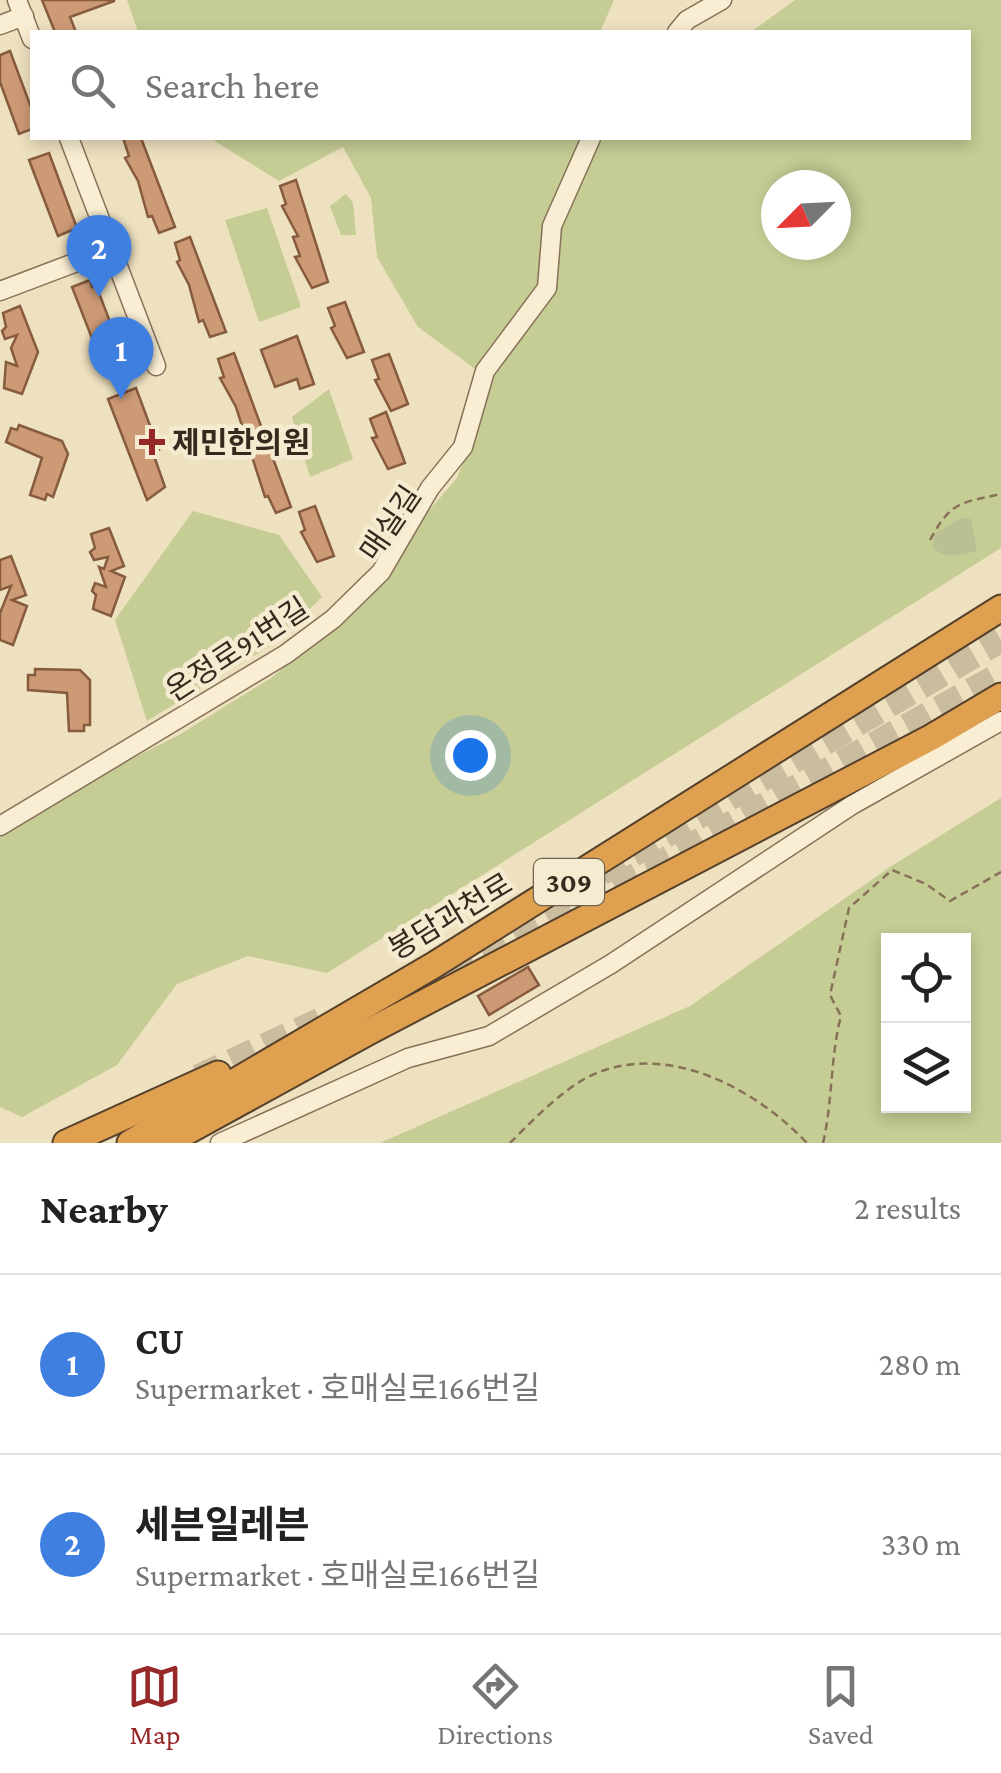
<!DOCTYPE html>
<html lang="en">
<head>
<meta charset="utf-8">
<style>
  :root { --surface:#fff; --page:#f2f2f2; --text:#222; --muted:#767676; --line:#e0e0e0; --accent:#962828 }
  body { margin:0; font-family:"Crimson Pro","Noto Sans KR",serif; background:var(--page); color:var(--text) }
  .controls { position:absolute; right:30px; bottom:30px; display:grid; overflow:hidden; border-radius:0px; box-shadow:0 5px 15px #0003 }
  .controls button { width:90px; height:90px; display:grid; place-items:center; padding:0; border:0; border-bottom:2px solid var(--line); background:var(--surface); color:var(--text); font:50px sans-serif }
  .compass { position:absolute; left:761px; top:170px; width:90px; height:90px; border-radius:50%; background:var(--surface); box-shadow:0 5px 15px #0003; rotate:246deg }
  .you { position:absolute; left:470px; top:755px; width:35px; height:35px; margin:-25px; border:8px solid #fff; border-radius:50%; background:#1a73e8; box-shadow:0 0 0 15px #1a73e833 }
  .badge { display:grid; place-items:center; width:65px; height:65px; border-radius:50%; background:var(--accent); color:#fff; font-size:32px; font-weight:700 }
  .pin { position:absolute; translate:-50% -82px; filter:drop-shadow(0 2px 5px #0008) }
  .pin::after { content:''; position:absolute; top:52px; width:35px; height:30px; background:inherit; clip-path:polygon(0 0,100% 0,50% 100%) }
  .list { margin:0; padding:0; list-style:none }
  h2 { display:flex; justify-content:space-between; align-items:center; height:130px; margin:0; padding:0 40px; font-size:42px }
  h2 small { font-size:32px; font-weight:400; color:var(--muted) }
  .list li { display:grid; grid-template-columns:65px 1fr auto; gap:30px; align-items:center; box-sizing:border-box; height:180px; padding:0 40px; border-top:2px solid var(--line) }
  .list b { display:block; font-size:38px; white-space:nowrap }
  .list p { margin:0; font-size:32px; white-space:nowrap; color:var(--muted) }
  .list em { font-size:32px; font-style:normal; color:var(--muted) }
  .icon { flex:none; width:55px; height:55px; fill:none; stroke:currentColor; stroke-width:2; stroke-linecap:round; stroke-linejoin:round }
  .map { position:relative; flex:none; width:1001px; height:1143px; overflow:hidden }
  .search { position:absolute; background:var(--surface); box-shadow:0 5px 15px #0003; left:30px; right:30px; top:30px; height:110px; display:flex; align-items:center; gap:25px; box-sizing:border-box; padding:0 35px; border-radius:0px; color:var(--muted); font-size:38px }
  .sheet { height:490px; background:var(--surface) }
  nav { display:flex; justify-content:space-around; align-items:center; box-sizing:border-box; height:140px; border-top:2px solid var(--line); background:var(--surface); font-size:28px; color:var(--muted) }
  nav a { display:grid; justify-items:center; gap:5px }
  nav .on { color:var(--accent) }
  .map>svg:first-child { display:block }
  .green { fill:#c5cc94; fill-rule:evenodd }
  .cemetery { fill:#bbc094 }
  .building { fill:#cd9a76; stroke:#865b3e; stroke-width:2.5 }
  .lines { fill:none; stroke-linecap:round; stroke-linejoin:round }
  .highway-tunnel { stroke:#c9bc9f; stroke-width:25; stroke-dasharray:25 12; stroke-linecap:butt }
  .minor-casing { stroke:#877158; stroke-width:21 }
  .highway-casing { stroke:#55402c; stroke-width:29 }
  .path { stroke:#877158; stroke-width:2.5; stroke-dasharray:8 5; stroke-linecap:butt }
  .minor { stroke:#f9eed3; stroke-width:18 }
  .highway { stroke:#dfa14f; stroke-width:25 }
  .poi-dot { fill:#962828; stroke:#f5ebd0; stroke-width:4 }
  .labels { text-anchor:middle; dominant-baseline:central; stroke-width:9; stroke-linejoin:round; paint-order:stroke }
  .shield { fill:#f5ebd0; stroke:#706353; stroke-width:2.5 }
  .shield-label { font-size:28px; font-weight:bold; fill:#37291d }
  .poi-label { font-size:30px; font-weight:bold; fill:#37291d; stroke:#f5ebd0; text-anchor:start }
  .street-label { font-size:30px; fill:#37291d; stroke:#f5ebd0 }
</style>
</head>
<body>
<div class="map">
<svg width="1001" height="1143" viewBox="0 0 1001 1143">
  <rect width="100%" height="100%" fill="#eee1c0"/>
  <g class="green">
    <path d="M127 0H614L600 32H138Z"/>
    <path d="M795 0H1001V548L327 973 248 956 177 984 117 1065 22 1117 0 1107V834L105 772 179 735 271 678 354 609 391 574 426 514 457 478 493 382 418 327 377 257 371 198 343 147 279 181 210 138H968V32H751ZM776 185H836V245H776Z"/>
    <path d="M346 194 353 203 356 235H341L330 206Z"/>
    <path d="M267 208 301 307 259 322 225 220Z"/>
    <path d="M329 389 353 459 310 477 292 417Z"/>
    <path d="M193 511 279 535 322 597 275 643 147 721 115 620Z"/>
    <path d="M1001 798V1143H380L690 1006 893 865ZM888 941H964V1106H888Z"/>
  </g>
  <path class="cemetery" d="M961 518 971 519 977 551C959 555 947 560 932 547L935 534Z"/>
  <g class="building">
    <path d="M42 0H114V1L70 17 76 32H55Z"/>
    <path d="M10 51 32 110V129L19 134 0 82V55Z"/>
    <path d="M123 138H141L175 227 159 233 152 216 148 217 138 181 125 158 129 156Z"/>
    <path d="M49 153 77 228 58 236 29 160Z"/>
    <path d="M296 180 328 282 312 288 295 257 300 256 293 237 298 236 282 206 286 204 280 186Z"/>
    <path d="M190 237 226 332 210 337 203 320 199 322 189 285 177 262 180 260 175 243Z"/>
    <path d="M90 280 92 287 96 285 123 356 102 364 72 287Z"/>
    <path d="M345 302 364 352 347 358 331 328 335 326 328 308Z"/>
    <path d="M20 306 38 352 22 394 4 388 6 362 17 366 11 348 17 335 5 339 2 331 6 327 3 313Z"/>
    <path d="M297 336 314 384 300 389 297 379 275 387 261 350Z"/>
    <path d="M234 353 291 507 276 513 268 496 265 497 236 407 220 378 224 377 218 359Z"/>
    <path d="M389 354 408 404 391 411 375 380 379 379 372 360Z"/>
    <path d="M136 388 159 450 153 453 165 487 147 500 108 399Z"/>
    <path d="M386 412 405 463 388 469 372 438 377 437 370 419Z"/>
    <path d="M19 425 62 441 68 454 53 497 47 494 45 500 30 495 42 458 6 442 11 428 17 430Z"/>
    <path d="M315 506 334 556 317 562 301 532 305 530 299 512Z"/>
    <path d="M109 528 124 566 111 571 125 577 111 616 93 609 96 595 92 591 95 583 106 587 99 567 104 569 108 557 94 560 90 552 95 548 91 534Z"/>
    <path d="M11 556 26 595 12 600 27 606 13 645 0 640V613L11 586 0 590V560Z"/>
    <path d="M35 669 80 670 90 680V725H84V731H69L67 693 28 690V675H35Z"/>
    <path d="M528 967 539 985 489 1015 478 996Z"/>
  </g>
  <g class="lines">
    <g class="highway-tunnel">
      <path d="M569 892 1001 640"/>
      <path d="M353 1025 661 862 1001 674"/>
      <path d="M198 1077 320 1020"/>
    </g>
    <defs>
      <g id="minor">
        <path d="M17 0 32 39"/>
        <path d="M0 25 24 16"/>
        <path d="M677 32 687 20 722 0"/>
        <path d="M69 138 156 366"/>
        <path d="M0 291 111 249"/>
        <path d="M0 826 286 654 333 619 381 572 430 488 463 447 485 371 547 288 552 226 591 138"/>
        <path d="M220 1143 408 1058 489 1036 611 964 852 805 1001 721"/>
      </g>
      <g id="highway">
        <path d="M66 1143 218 1074"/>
        <path d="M130 1143 434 965 1001 608"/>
        <path d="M166 1143 370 1031 932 737 1001 696"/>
      </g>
    </defs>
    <use href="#minor" class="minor-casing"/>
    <use href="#highway" class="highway-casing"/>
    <g class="path">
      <path d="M930 540C951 501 960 503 1001 494"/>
      <path d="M510 1143C532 1121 559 1093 586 1078 663 1038 755 1088 807 1143"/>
      <path d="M823 1143C833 1100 830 1058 841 1016L830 995 849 908 892 870 926 884 950 901 1001 872"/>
    </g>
    <use href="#minor" class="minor"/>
    <use href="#highway" class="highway"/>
  </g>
  <path class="poi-dot" d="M147 427h10v10h10v10h-10v10h-10v-10h-10v-10h10z"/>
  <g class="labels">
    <rect class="shield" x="534" y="859" width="70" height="46" rx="8"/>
    <g class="shield-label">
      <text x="569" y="882">309</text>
    </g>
    <g class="poi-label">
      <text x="172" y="442">제민한의원</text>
    </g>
    <g class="street-label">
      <text transform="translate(390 523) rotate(-56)">매실길</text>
      <text transform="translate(237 649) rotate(-33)">온정로91번길</text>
      <text transform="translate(450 916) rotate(-31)">봉담과천로</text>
    </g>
  </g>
</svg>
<div class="controls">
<button><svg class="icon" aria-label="locate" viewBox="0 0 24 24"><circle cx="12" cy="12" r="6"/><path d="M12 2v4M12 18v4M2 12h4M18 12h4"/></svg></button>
<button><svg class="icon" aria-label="layers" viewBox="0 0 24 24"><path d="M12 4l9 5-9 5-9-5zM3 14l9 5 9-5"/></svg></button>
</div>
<svg class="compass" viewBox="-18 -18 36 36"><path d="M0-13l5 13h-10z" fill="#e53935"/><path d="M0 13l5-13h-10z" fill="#767676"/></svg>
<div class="you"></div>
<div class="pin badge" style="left:121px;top:399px;background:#3f7fe0">1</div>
<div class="pin badge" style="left:99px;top:297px;background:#3f7fe0">2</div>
<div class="search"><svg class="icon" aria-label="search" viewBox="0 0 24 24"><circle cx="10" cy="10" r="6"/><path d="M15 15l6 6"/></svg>Search here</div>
</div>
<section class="sheet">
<h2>Nearby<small>2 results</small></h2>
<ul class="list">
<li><span class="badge" style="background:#3f7fe0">1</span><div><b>CU</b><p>Supermarket · 호매실로166번길</p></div><em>280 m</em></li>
<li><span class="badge" style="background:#3f7fe0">2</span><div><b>세븐일레븐</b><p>Supermarket · 호매실로166번길</p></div><em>330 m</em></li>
</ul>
</section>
<nav>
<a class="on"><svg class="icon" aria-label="map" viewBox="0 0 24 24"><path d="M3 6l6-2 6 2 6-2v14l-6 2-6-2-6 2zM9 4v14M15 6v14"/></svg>Map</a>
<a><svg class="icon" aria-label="directions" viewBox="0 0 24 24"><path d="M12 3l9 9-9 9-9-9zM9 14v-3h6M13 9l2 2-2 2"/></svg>Directions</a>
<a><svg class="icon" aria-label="saved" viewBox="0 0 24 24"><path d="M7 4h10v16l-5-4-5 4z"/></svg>Saved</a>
</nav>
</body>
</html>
